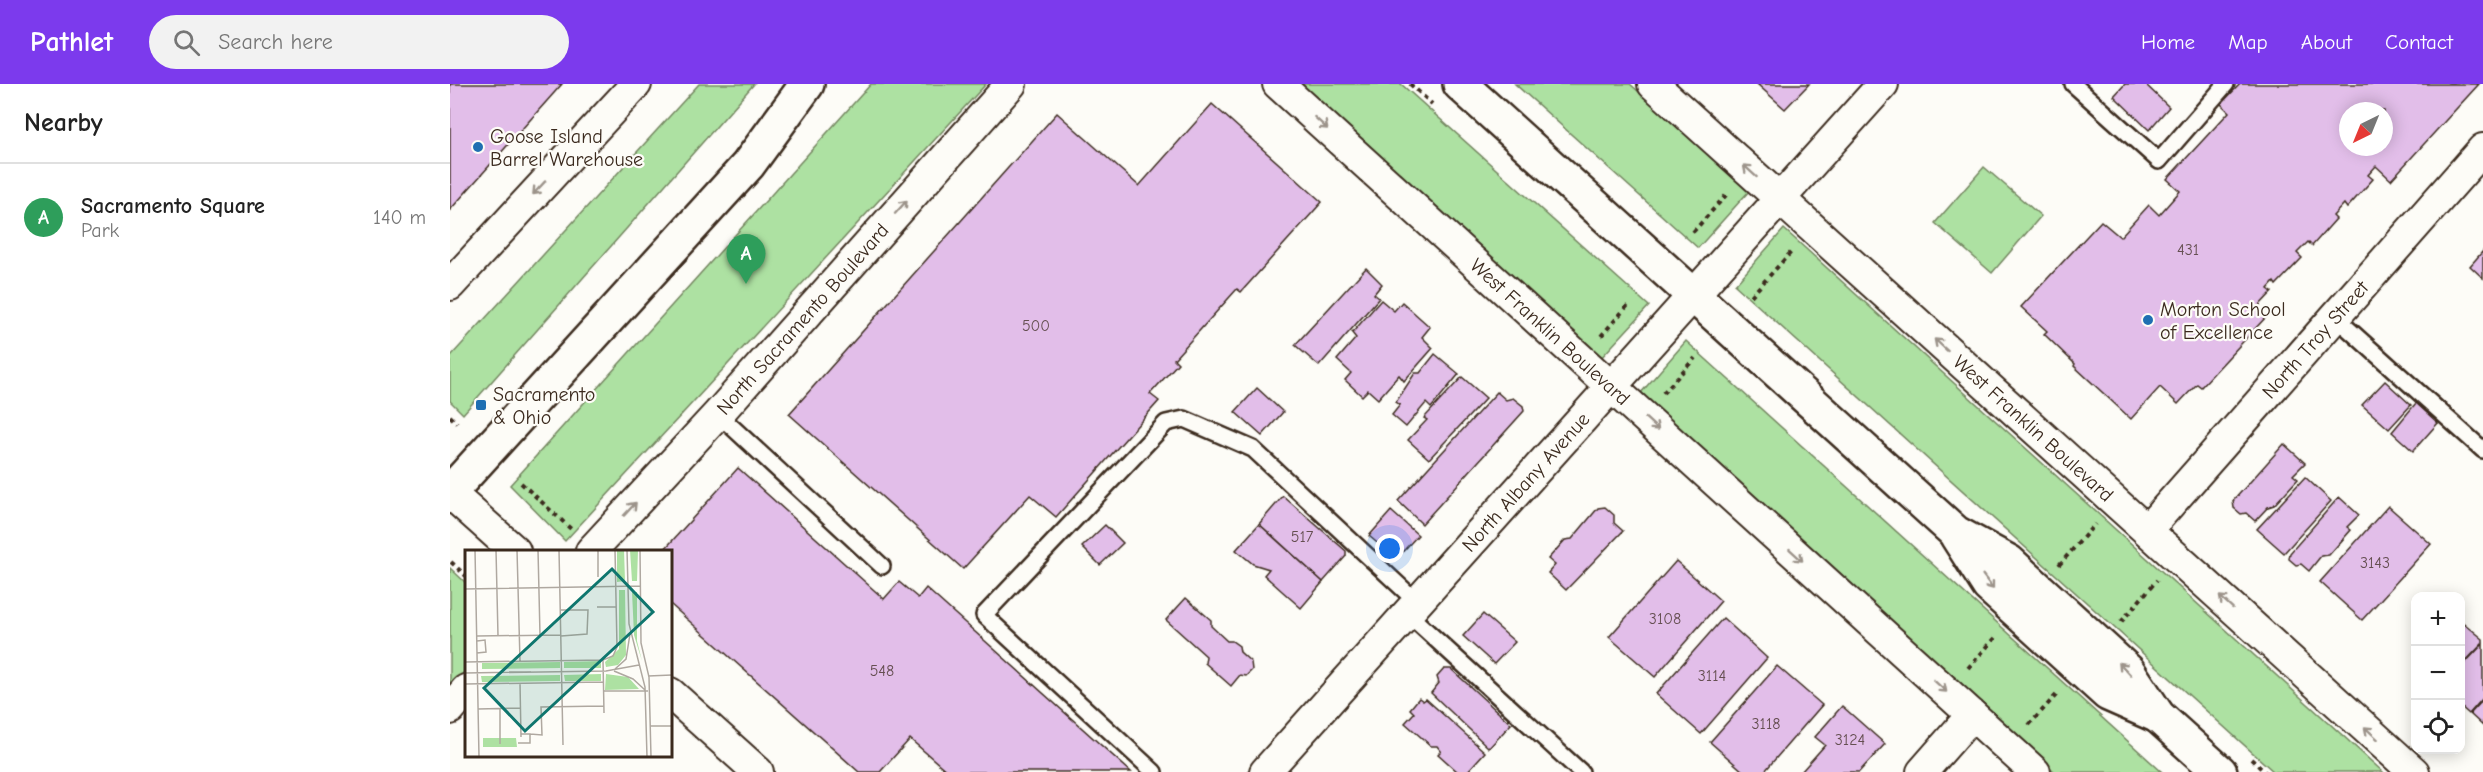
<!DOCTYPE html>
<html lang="en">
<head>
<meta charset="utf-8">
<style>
  :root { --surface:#fff; --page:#f2f2f2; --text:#222; --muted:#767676; --line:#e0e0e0; --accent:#7c3aed }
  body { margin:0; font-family:"Comic Neue",sans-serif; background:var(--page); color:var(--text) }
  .controls { position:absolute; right:18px; bottom:18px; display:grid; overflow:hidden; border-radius:12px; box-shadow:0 3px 15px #0003 }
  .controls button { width:54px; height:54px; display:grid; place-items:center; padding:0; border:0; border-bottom:2px solid var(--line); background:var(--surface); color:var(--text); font:30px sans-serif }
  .compass { position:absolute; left:1889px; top:18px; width:54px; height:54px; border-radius:50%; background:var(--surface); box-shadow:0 3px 15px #0003; rotate:223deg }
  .you { position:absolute; left:940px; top:465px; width:21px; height:21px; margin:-15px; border:4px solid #fff; border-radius:50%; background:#1a73e8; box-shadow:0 0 0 9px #1a73e833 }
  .badge { display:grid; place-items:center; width:39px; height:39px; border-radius:50%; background:var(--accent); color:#fff; font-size:20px; font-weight:700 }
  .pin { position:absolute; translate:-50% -50px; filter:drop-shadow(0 2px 3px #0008) }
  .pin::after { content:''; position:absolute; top:32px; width:21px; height:18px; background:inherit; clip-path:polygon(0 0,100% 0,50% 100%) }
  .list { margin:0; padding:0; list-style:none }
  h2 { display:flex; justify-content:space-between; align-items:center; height:78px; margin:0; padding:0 24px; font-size:26px }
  h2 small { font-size:20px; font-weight:400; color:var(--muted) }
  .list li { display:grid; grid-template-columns:39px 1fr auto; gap:18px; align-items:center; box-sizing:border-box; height:108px; padding:0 24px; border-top:2px solid var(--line) }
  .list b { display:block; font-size:22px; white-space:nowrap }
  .list p { margin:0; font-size:20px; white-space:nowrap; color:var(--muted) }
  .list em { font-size:20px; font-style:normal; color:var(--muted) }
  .icon { flex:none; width:33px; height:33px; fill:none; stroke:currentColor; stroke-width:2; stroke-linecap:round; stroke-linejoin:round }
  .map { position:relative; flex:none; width:2033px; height:688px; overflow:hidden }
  header { display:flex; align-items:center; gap:36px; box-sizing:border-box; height:84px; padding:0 30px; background:var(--accent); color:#fff }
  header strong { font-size:28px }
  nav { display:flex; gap:33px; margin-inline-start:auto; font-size:21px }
  .search { width:420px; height:54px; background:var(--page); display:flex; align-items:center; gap:15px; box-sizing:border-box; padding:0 21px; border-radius:33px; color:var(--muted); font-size:22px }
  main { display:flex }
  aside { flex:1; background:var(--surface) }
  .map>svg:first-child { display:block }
  .green { fill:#ade1a2; stroke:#748660; stroke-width:1.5 }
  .building { fill:#e2bee9; stroke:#3b2a1e; stroke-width:1.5; fill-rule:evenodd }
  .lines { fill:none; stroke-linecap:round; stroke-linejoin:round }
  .lane-casing { stroke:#3b2a1e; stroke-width:20 }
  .street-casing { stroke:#3b2a1e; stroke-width:34 }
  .secondary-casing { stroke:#3b2a1e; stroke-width:38 }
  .path { stroke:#3b2a1e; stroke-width:4; stroke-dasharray:4.5 4.5; stroke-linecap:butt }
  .lane { stroke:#fdfcf7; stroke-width:15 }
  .street { stroke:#fdfcf7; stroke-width:30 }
  .secondary { stroke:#fdfcf7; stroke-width:33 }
  .oneway { stroke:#9c938a }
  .poi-dot { fill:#1f6fb2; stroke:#fdfcf7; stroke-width:2 }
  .labels { text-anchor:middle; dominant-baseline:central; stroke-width:4.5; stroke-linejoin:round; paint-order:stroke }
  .number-label { font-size:16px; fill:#654f51 }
  .poi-label { font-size:20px; fill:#3b2a1e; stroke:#fdfcf7; text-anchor:start }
  .street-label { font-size:20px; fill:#3b2a1e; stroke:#fdfcf7 }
  .inset-road { fill:none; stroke:#afa8a0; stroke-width:1.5 }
  .view { fill:#0f766e; fill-opacity:0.15; stroke:#0f766e; stroke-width:3 }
  .inset-edge { fill:none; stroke:#3b2a1e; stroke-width:3 }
</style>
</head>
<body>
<header>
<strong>Pathlet</strong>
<div class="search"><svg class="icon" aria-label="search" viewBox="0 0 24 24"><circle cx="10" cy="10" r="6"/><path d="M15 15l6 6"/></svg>Search here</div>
<nav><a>Home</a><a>Map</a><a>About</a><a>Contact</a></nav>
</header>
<main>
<aside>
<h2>Nearby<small></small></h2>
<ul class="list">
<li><span class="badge" style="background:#2e9e5b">A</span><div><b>Sacramento Square</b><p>Park</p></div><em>140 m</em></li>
</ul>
</aside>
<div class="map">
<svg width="2033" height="688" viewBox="0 0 2033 688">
  <rect width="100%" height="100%" fill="#fdfcf7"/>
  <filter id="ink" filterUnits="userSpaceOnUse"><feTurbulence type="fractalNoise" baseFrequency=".0167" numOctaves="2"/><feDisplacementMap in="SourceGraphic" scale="12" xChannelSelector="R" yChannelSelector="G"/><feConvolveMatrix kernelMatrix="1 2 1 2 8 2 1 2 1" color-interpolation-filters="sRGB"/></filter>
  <g filter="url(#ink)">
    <g class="green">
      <path d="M249 0H304L13 330 0 317V273Z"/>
      <path d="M421 0H536L115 457 60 401Z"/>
      <path d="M845 0H951L1199 222 1150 275Z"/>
      <path d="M1065 0H1180L1300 106 1248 164Z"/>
      <path d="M1534 83 1591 132 1542 189 1485 139Z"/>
      <path d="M1334 145 1933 688H1824L1285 201Z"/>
      <path d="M1236 257 1712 688H1605L1190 310Z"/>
      <path d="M0 484 16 499V586L0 604Z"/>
    </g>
    <g class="building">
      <path d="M0 0H112L0 126Z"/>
      <path d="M1307 0H1359L1335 25Z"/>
      <path d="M1675 0H1695L1719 23 1699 46 1664 12Z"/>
      <path d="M1790 0H2029L1941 96 1926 82 1918 91 1923 95 1897 124 1894 120 1883 132 1886 135 1862 162 1858 158 1847 169 1852 174 1826 201 1824 198 1818 205 1822 208 1807 224 1816 233 1751 303 1747 300 1728 320 1710 303 1681 335 1624 282 1625 280 1594 250 1597 247 1571 223 1651 137 1670 153 1699 121 1709 131 1730 107 1717 95 1779 28 1771 20ZM1898 27H1934V63H1898Z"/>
      <path d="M762 20 872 118 791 208 787 205 724 275 728 279 700 310 709 317 606 433 580 411 513 485 339 330 607 29 689 102Z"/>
      <path d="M2033 167V194L2020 182Z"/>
      <path d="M916 184 932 200 924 210 929 214 869 282 845 261Z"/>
      <path d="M931 216 944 227 952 218 980 243 972 253 983 264 954 297 949 291 928 315 918 306 912 312 895 296 901 289 887 276 906 254 902 249Z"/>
      <path d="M985 270 1009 290 981 324 976 319 956 343 942 331 950 321 946 318 965 289H970Z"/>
      <path d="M1012 293 1036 314 979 375 958 356 977 336 974 334Z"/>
      <path d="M1935 297 1961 321 1939 345 1912 321Z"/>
      <path d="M807 304 833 328 812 352 785 328Z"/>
      <path d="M1047 308 1056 316 1063 314 1073 322 1074 327 972 440 948 417Z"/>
      <path d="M1966 319 1988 339 1963 367 1942 348Z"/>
      <path d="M1834 360 1855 379 1843 391 1848 395 1824 421 1818 423 1805 437 1796 429 1791 430 1784 424 1783 417Z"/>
      <path d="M288 384 434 515 449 498 468 514 476 504 681 688H498L460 655 430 688H409L220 520V467H213Z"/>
      <path d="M1855 393 1881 417 1834 469 1807 445Z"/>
      <path d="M833 412 896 467V472L873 498 809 440Z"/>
      <path d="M1889 413 1909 431 1897 443 1901 446 1879 471 1871 472 1859 487 1851 480 1846 481 1839 475 1840 469Z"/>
      <path d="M1938 422 1981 460 1912 536 1870 498Z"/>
      <path d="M1155 423 1164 431V439L1173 447 1116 506 1098 489 1105 481 1098 475 1115 456 1122 455 1148 424Z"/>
      <path d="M941 427 968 451 946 475 919 452Z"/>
      <path d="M809 440 873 498 851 524 814 491 819 485 803 480 786 466Z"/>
      <path d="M655 441 673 459 650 481 632 463Z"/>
      <path d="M1226 477 1271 517 1205 593 1159 553Z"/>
      <path d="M736 514 761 536V542L777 557H782L789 562 790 568 801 578 802 586 796 592 790 591 781 602 755 579 756 572 716 536Z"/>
      <path d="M1033 530 1065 558 1044 580 1013 552Z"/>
      <path d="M1273 534 1317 574 1251 650 1206 610Z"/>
      <path d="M2010 536 2033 555V559L2010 583Z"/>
      <path d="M2033 560V614L2019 630 2010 622V584Z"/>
      <path d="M1327 582 1372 621 1314 688H1294L1260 658Z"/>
      <path d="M994 585H1001L1061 640 1039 664 981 609 989 599 987 593Z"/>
      <path d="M969 614 973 617 976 615 1035 668 1017 688H1008L988 670 991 667 987 662H981L955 639 964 629 960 625Z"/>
      <path d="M2033 616V642L2020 630Z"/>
      <path d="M1392 622 1435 660 1409 688H1351L1375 661 1365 653Z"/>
    </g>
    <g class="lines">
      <defs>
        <g id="lane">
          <path d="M1623 0 1709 77 1776 0"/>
          <path d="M1885 233 2033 366"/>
          <path d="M268 330 432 482"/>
          <path d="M957 529 1131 688"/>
          <path d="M704 688 534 531 716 339 734 335 803 365 967 518"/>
        </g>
        <g id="street">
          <path id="s1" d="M828 0 1585 688"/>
          <path id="s2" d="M1203 0 1964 688"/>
          <path d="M0 201 186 0"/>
          <path d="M0 409 65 467"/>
          <path id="s3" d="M1697 446 2033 65"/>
          <path id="s4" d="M141 467 268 330 561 0"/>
          <path d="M220 609 308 688"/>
          <path d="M0 625 16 606"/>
          <path id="s5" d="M815 688 1433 0"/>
          <path d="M1472 688 1522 631"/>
        </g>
        <g id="secondary">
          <path d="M1010 0 1506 449 1559 478 1678 587 1708 632 1770 688"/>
          <path d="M0 408 298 81 357 0"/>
          <path d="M1507 452 1539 502 1658 610 1708 632"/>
        </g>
      </defs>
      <use href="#lane" class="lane-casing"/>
      <use href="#street" class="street-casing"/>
      <use href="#secondary" class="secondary-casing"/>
      <g class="path">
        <path d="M960 0 982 20"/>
        <path d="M1243 148 1278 109"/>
        <path d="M1301 212 1343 166"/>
        <path d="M1151 252 1180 219"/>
        <path d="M1213 309 1245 274"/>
        <path d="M0 332 7 339"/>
        <path d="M71 399 121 445"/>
        <path d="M1 478 16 492"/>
        <path d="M1609 481 1645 440"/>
        <path d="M1671 538 1707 496"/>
        <path d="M1518 584 1547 552"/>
        <path d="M1579 641 1608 609"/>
        <path d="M1801 675 1815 688"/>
      </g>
      <use href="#lane" class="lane"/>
      <use href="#street" class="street"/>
      <use href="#secondary" class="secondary"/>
    </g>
    <defs><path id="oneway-shaft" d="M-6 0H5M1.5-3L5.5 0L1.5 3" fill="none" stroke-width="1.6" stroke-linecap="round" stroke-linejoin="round" transform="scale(1.5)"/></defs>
    <g class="oneway">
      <use href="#oneway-shaft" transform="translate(871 39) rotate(42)"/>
      <use href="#oneway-shaft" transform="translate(1300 87) rotate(-138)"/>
      <use href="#oneway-shaft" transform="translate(89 104) rotate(133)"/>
      <use href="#oneway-shaft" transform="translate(451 123) rotate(-48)"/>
      <use href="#oneway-shaft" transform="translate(1491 261) rotate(-138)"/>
      <use href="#oneway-shaft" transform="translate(1202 340) rotate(42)"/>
      <use href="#oneway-shaft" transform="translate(180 425) rotate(-47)"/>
      <use href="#oneway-shaft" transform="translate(1346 471) rotate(42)"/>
      <use href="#oneway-shaft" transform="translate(1538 498) rotate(53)"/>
      <use href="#oneway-shaft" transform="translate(1776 518) rotate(-138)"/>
      <use href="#oneway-shaft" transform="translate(1675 585) rotate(-133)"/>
      <use href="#oneway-shaft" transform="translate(1490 602) rotate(42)"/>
      <use href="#oneway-shaft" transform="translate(1921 649) rotate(-138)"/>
    </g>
  </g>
  <g class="poi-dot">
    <circle cx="28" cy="63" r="6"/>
    <circle cx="1698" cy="236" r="6"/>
    <rect x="25" y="315" width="12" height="12" rx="3"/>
  </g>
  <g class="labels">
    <g class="number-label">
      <text x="1738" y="166">431</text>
      <text x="586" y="242">500</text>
      <text x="852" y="453">517</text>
      <text x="1925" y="479">3143</text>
      <text x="1215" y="535">3108</text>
      <text x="432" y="587">548</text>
      <text x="1262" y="592">3114</text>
      <text x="1316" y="640">3118</text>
      <text x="1400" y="656">3124</text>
    </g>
    <g class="poi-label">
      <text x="40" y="52">Goose Island<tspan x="40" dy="23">Barrel Warehouse</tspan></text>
      <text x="1710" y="225">Morton School<tspan x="1710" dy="23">of Excellence</tspan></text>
      <text x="43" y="310">Sacramento<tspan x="43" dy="23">&amp; Ohio</tspan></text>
    </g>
    <g class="street-label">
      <text stroke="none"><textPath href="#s4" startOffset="314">North Sacramento Boulevard</textPath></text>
      <text stroke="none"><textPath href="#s1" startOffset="368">West Franklin Boulevard</textPath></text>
      <text stroke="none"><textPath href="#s3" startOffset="254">North Troy Street</textPath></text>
      <text stroke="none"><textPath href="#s2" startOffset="513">West Franklin Boulevard</textPath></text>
      <text stroke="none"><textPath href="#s5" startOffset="390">North Albany Avenue</textPath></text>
    </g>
  </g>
  <g transform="translate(15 466)">
    <rect width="207" height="207" fill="#fdfcf7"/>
    <path d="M152 0H159L160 31 152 32ZM165 0H173L172 31H167ZM154 40H160L161 105 153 115 141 117 140 112 154 99ZM167 42H172V91L177 111 169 85ZM136 111V118H99V112ZM95 112V118L17 119V113ZM136 124V131H100L99 125ZM141 124 163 127 174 139 140 140ZM95 125V131L17 132 16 126ZM18 188H51L52 197H18Z" fill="#ade1a2"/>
    <path class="inset-road" d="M10 0 14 207M31 0 33 86M52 0 55 111M73 0 75 85M94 0 98 195M133 0V27M162 0 164 74 180 137 182 207M175 0 176 93 184 127 186 207M0 39 176 36M132 57H151M96 60H123L122 84 96 86M12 86 96 85M12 91 20 90 21 102 12 103M138 110 139 163M0 112 138 110 148 106 152 97 150 0M150 119 161 109 165 84M149 121 168 129 180 140M44 122H66M0 123 141 121 174 115M183 126 207 125M55 133 56 187M0 134 138 132M138 141H183M35 158V194M13 159 55 158M185 176H207M65 184 77 185 76 157 139 156M53 193H65V184H56"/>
    <path class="view" d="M147 19 188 62 60 181 19 138Z"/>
    <rect width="207" height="207" class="inset-edge"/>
  </g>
</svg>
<div class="controls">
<button>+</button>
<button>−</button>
<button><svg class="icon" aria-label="locate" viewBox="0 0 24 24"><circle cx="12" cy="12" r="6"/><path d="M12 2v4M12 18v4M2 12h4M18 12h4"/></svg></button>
</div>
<svg class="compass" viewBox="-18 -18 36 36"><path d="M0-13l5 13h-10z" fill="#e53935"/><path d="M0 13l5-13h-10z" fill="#767676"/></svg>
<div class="you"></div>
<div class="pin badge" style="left:296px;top:200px;background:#2e9e5b">A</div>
</div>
</main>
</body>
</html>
